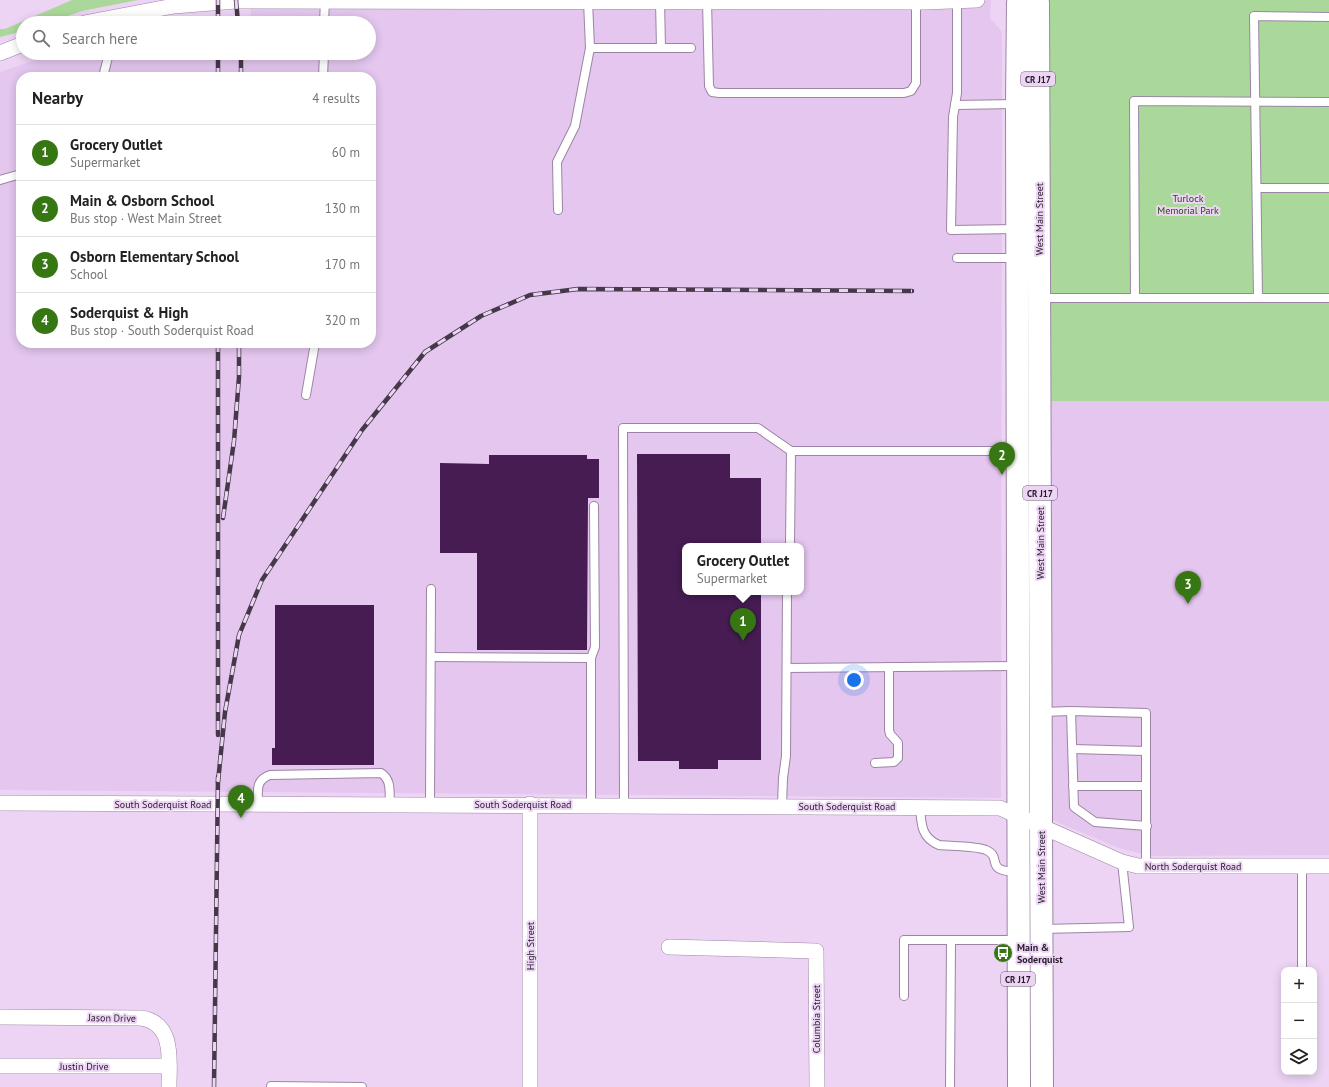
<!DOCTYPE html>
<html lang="en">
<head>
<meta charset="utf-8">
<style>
  :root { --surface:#fff; --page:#f2f2f2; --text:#222; --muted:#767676; --line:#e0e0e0; --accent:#367714 }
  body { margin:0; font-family:"PT Sans",sans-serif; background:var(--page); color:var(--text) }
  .controls { position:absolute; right:12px; bottom:12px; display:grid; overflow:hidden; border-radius:8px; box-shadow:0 2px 10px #0003 }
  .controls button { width:36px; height:36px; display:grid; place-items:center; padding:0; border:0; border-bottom:1px solid var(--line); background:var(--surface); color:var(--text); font:20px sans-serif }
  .you { position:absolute; left:854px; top:680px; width:14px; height:14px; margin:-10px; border:3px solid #fff; border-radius:50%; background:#1a73e8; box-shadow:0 0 0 6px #1a73e833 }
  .badge { display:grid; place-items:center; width:26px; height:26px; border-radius:50%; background:var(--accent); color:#fff; font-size:13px; font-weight:700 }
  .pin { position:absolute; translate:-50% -33px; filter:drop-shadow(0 1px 2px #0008) }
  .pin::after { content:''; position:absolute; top:21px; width:14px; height:12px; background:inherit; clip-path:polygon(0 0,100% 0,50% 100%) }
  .popup { position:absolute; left:682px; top:543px; width:122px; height:52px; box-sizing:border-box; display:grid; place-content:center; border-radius:8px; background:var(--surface); filter:drop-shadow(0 1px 3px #0005); font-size:13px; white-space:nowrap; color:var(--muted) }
  .popup b { font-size:15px; color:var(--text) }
  .popup::after { content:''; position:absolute; left:50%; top:100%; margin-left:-8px; border:8px solid transparent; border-top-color:var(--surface) }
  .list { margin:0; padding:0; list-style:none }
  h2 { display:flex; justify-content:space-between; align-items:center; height:52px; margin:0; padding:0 16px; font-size:17px }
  h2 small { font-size:13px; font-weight:400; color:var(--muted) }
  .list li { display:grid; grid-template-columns:26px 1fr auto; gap:12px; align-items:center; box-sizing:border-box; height:56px; padding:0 16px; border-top:1px solid var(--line) }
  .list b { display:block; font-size:15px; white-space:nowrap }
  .list p { margin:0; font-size:13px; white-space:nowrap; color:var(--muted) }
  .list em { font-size:13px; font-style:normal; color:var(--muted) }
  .icon { flex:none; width:22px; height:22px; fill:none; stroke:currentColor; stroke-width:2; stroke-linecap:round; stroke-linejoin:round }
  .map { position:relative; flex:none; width:1329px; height:1087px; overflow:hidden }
  .search { position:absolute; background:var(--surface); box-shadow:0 2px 10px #0003; left:16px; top:16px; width:360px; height:44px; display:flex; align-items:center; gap:10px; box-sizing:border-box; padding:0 14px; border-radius:22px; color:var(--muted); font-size:15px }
  .panel { position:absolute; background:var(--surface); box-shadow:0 2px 10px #0003; left:16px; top:72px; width:360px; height:276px; border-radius:16px }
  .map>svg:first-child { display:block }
  .built { fill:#e4c6ee; fill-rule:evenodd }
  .green { fill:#aad89a }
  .building { fill:#461c53 }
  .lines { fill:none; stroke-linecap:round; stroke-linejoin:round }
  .service-casing { stroke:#9c85a4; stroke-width:10 }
  .minor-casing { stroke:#9c85a4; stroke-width:16 }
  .primary-casing { stroke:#9c85a4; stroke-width:24 }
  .service { stroke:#fff; stroke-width:8 }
  .minor { stroke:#fff; stroke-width:15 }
  .primary { stroke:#fff; stroke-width:22 }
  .rail-casing { stroke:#453949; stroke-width:4.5 }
  .rail { stroke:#edd4f5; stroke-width:3; stroke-dasharray:9; stroke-linecap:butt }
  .labels { text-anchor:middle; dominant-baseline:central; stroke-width:4; stroke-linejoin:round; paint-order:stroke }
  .shield { fill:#edd4f5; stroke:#615366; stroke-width:1 }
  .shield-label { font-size:9px; font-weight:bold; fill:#251c28 }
  .park-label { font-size:10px; fill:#1e4b06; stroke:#edd4f5 }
  .street-label { font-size:10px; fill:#251c28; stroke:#edd4f5 }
  .poi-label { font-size:10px; font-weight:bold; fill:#251c28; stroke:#edd4f5; text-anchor:start }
</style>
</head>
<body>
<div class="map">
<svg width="1329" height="1087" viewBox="0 0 1329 1087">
  <rect width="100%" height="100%" fill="#edd4f5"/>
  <g class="built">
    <path d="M250 0H991L990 18 1002 32 1001 798 0 790V72L56 53H369V23H209L251 17ZM21 77H371V343H21ZM685 546H801V592H685Z"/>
    <path d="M1048 401H1329V855L1156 856 1138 853 1119 848 1059 823 1052 819Z"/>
  </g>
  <g class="green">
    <path d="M72 0H138L82 11 48 23H23V31L0 37V29H5Z"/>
    <rect x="1048" y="0" width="281" height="401"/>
  </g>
  <g class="building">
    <path d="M637 454H730V478H761V546H685V592H761V760H718V769H679V761H638Z"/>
    <path d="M489 455H587V459H599V498H588L587 650H477V553H440V463L489 464Z"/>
    <path d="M275 605H374V765H272V748H275Z"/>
  </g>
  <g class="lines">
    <defs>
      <g id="service">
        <path d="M957 0V93L953 117 951 230 1016 229"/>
        <path d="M588 1 590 48H661"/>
        <path d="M660 1 661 48H691"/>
        <path d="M707 1 709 86 712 92 719 93H904L911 91 916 83V2"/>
        <path d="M324 23 325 0"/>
        <path d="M103 77 109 53"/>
        <path d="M323 77 324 53"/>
        <path d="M955 105 1016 104"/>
        <path d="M0 180 21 174"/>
        <path d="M1257 188H1329"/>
        <path d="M558 210 557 162 575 126 590 48"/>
        <path d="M957 258H1017"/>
        <path d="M1040 298H1329"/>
        <path d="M1135 298 1134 101 1329 102"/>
        <path d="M1258 298 1254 16 1329 17"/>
        <path d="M306 395 315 343"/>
        <path d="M790 546 791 451H1017"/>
        <path d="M431 657 591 658V805"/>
        <path d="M591 658 595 647 594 506"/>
        <path d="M787 668 1016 666"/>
        <path d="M1042 712 1071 711"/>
        <path d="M1073 749 1146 751"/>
        <path d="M875 763 894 762 898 758V743L890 734 889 730V667"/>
        <path d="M1073 786H1146"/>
        <path d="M430 804 431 589"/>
        <path d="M258 805C258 791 255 780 270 775L381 773C392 780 389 792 390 804"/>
        <path d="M624 805 623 428H758L791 451"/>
        <path d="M782 805 783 778 786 756 787 592"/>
        <path d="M920 806C921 823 921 838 939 845 949 846 978 846 986 850 1004 858 982 871 1018 872"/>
        <path d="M1302 866V970"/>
        <path d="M1146 867V713L1071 711 1074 807 1095 822 1147 826"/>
        <path d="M1042 929 1129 927 1122 862"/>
        <path d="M904 996V940H951"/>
        <path d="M271 1086 362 1087"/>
        <path d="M950 1087 951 940H1018"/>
      </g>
      <g id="minor">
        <path d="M84 23 174 6 236 1 924 2 977 0"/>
        <path d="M0 53 23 44"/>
        <path d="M0 803 1000 808 1122 862 1138 866H1329"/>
        <path d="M530 804V1087"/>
        <path d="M669 947 816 951 817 1087"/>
        <path d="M0 1017 141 1018C175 1023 169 1061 169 1087"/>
        <path d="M0 1066H169"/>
      </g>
      <g id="primary">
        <path d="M1036 0 1038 3 1042 1087"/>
        <path d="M1019 1087 1017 104 1018 3 1019 0"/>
      </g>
    </defs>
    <use href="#service" class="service-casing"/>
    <use href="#minor" class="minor-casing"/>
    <use href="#primary" class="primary-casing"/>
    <use href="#service" class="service"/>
    <use href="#minor" class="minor"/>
    <use href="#primary" class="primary"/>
    <defs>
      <g id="rail">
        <path d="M236 0 238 23"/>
        <path d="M218 23V0"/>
        <path d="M218 77V53"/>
        <path d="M241 77V53"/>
        <path d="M218 343V735"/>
        <path d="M223 518 234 441 239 377V343"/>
        <path d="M218 782 225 712 239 635 262 580 362 430 425 352 481 316 530 295 578 289 912 291"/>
        <path d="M214 1087 218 777"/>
      </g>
    </defs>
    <use href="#rail" class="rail-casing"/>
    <use href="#rail" class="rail"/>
  </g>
  <defs>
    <symbol id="bus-disc" viewBox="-11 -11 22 22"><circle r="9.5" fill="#367714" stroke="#edd4f5"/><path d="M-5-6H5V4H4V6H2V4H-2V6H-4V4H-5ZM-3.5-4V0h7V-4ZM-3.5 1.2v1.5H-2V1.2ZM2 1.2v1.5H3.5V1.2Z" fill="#fff"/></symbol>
  </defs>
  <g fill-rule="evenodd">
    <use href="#bus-disc" x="992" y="942" width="22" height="22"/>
  </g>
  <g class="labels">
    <g class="shield">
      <rect x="1021" y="72" width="34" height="14" rx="3"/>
      <rect x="1023" y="486" width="34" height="14" rx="3"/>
      <rect x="1001" y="972" width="34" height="14" rx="3"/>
    </g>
    <g class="shield-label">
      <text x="1038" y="79">CR J17</text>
      <text x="1040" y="493">CR J17</text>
      <text x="1018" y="979">CR J17</text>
    </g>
    <g class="park-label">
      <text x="1188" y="198">Turlock<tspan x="1188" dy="12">Memorial Park</tspan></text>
    </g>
    <g class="street-label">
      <text transform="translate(1039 219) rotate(-90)">West Main Street</text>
      <text transform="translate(1040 543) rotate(-90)">West Main Street</text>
      <text x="163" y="804">South Soderquist Road</text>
      <text x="523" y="804">South Soderquist Road</text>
      <text x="847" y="806">South Soderquist Road</text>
      <text x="1193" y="866">North Soderquist Road</text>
      <text transform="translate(1041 867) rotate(-90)">West Main Street</text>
      <text transform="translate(530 946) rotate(-90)">High Street</text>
      <text transform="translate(112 1018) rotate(1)">Jason Drive</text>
      <text transform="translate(816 1019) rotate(-90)">Columbia Street</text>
      <text x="84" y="1066">Justin Drive</text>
    </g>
    <g class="poi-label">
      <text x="1017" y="947">Main &amp;<tspan x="1017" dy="12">Soderquist</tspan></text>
    </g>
  </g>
</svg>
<div class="controls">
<button>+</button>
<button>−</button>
<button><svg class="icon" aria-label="layers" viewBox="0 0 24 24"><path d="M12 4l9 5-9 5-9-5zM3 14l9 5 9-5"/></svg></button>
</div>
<div class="you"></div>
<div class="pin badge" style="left:743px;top:641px">1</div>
<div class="popup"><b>Grocery Outlet</b>Supermarket</div>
<div class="pin badge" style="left:1002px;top:475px">2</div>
<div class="pin badge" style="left:1188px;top:604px">3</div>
<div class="pin badge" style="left:241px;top:818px">4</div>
<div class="search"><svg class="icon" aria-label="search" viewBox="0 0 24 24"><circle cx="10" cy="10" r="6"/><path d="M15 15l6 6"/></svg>Search here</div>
<section class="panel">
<h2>Nearby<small>4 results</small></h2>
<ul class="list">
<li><span class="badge">1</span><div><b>Grocery Outlet</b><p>Supermarket</p></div><em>60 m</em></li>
<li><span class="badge">2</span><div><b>Main &amp; Osborn School</b><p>Bus stop · West Main Street</p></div><em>130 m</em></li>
<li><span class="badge">3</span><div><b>Osborn Elementary School</b><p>School</p></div><em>170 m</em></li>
<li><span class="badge">4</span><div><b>Soderquist &amp; High</b><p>Bus stop · South Soderquist Road</p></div><em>320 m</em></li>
</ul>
</section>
</div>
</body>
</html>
